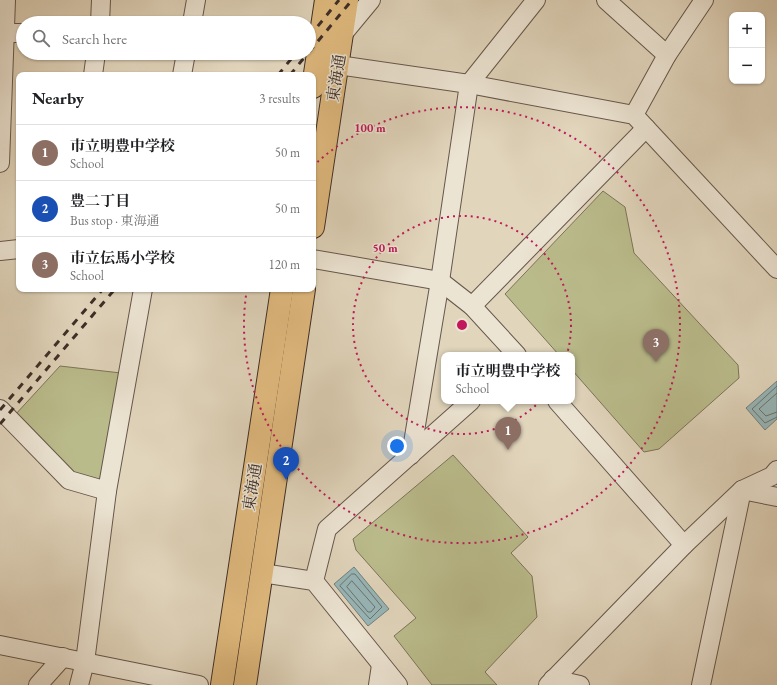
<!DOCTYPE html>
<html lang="en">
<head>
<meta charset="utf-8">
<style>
  :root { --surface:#fff; --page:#f6f6f6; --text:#202124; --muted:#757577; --line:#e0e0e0; --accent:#0b8043 }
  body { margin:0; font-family:"EB Garamond","Noto Serif JP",serif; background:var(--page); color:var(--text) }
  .controls { position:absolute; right:12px; top:12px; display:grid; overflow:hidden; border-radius:8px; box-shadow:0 1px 3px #0004 }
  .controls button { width:36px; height:36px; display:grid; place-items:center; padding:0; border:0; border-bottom:1px solid var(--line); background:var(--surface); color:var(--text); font:20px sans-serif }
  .you { position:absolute; left:397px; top:446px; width:14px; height:14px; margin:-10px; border:3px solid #fff; border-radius:50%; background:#1a73e8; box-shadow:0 0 0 6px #1a73e833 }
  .badge { display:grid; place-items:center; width:26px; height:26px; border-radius:50%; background:var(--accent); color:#fff; font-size:13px; font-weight:700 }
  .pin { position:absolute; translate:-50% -33px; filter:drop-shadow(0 1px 2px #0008) }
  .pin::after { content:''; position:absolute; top:21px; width:14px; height:12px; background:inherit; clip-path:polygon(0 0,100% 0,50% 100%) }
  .popup { position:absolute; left:441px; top:352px; width:134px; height:52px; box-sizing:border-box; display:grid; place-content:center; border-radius:8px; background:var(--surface); filter:drop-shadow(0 1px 3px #0005); font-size:13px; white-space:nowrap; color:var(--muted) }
  .popup b { font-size:15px; color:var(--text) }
  .popup::after { content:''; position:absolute; left:50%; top:100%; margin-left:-8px; border:8px solid transparent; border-top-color:var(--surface) }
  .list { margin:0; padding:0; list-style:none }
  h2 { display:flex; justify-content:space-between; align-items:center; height:52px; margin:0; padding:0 16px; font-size:17px }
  h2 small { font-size:13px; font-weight:400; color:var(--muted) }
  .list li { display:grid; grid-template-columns:26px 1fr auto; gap:12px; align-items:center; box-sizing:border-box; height:56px; padding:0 16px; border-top:1px solid var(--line) }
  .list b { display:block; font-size:15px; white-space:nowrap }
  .list p { margin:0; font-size:13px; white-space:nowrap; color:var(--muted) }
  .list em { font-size:13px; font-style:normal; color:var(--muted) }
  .icon { flex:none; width:22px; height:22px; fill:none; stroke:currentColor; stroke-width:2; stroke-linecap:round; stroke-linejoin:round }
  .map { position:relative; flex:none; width:777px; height:685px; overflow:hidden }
  .search { position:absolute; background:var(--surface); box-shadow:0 1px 3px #0004; left:16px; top:16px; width:300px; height:44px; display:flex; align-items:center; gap:10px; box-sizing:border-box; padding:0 14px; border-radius:22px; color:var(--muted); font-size:15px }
  .panel { position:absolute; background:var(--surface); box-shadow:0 1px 3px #0004; left:16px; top:72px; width:300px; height:220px; border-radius:8px }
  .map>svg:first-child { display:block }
  .green { fill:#babb8b; stroke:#7c7459 }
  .water { fill:#97b7b9; stroke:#73807f }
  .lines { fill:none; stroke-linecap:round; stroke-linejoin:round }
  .shore { stroke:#6a7270; stroke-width:1 }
  .minor-casing { stroke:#66574c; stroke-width:20 }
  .major-casing { stroke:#3d2d27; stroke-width:24 }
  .minor { stroke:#ece4d3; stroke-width:18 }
  .major { stroke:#e0ba7e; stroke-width:22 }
  .rail { stroke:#3d2d27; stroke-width:3; stroke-dasharray:7 7; stroke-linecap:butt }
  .ring { fill:none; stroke:#c2185b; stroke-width:2; stroke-dasharray:2 4 }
  .labels { text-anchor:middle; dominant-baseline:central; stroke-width:3; stroke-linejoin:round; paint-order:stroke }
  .street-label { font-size:16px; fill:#3d2d27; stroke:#ece4d3 }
  .centre { fill:#c2185b; stroke:#ece4d3; stroke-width:2 }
  .ring-label { font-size:12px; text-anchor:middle; font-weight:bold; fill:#c2185b; stroke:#ece4d3; stroke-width:3; stroke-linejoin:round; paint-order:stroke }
</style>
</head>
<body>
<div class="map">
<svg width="777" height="685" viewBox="0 0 777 685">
  <rect width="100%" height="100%" fill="#e1d5bc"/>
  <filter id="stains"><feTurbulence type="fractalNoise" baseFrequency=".005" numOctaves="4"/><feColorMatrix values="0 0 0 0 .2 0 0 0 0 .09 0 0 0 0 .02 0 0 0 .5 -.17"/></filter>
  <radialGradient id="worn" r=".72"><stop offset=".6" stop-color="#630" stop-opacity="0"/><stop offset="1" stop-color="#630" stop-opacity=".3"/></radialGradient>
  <g class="green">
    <path d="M603 191 625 207 634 253 738 365 739 378 659 449 644 452 572 370V355H559L505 294Z"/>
    <path d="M60 366 121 373 98 489 69 480 15 415Z"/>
    <path d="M453 455 528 537 511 553 532 576 537 617 485 672 497 685H432L394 636 416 618 356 550 353 539Z"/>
  </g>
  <g class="water">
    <path d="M777 381V419L765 430 746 408Z"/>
    <path d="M354 567 389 609 368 626 334 584Z"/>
  </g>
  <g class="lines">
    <g class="shore">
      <path d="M777 386 752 409 765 423 777 417"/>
      <path d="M777 393 759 409 766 416 777 412"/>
      <path d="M352 574H355L382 607 370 619 340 586Z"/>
      <path d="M352 581 375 607 371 612H368L347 587Z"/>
    </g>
    <defs>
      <g id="minor">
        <path d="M606 0 667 55"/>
        <path d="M100 23 101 0"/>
        <path d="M192 23 196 0"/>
        <path d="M0 33H23"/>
        <path d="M342 35 371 0"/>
        <path d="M338 65 469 84 634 115 777 269"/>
        <path d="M93 75 96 53"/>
        <path d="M182 75 186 53"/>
        <path d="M634 115 667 55 704 0"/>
        <path d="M0 163 6 0"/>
        <path d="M0 251 19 249"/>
        <path d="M313 259 440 281 472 306 517 355"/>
        <path d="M472 306 646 128"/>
        <path d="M557 401 684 545"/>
        <path d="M0 409 69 480 107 491"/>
        <path d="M411 455 440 281 469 84 536 0"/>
        <path d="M742 490 777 497"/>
        <path d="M262 573 314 581 398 685"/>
        <path d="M314 581 327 529 471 401"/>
        <path d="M0 645 199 685"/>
        <path d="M553 679 580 685"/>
        <path d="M38 685 63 657"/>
        <path d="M79 685 85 662 107 491 143 289"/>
        <path d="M378 685 381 665"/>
        <path d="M548 685 684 545 742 490 772 476 777 470"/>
        <path d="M701 685 742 490"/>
      </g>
      <g id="major">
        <path d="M313 87 326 0"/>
        <path d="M313 227 347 0"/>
        <path d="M222 685 282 289"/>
        <path d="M245 685 304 289"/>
      </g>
    </defs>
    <use href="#minor" class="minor-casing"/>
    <use href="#major" class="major-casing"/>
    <use href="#minor" class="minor"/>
    <use href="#major" class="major"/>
    <g class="rail">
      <path d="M309 37 339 0"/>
      <path d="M309 52 352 0"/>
      <path d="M278 75 296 53"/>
      <path d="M290 75 308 53"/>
      <path d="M0 410 103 289"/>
      <path d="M0 424 115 289"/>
    </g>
  </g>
  <g class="ring">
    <circle cx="462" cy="325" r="109"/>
    <path d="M313 166A218 218 0 1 1 247 289"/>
  </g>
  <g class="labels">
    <g class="street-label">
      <text transform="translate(336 78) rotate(-81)">東海通</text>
      <text transform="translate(252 487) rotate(-81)">東海通</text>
    </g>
  </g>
  <circle cx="462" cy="325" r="6" class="centre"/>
  <g class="ring-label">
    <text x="370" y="132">100 m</text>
    <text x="385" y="252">50 m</text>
  </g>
  <rect width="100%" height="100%" filter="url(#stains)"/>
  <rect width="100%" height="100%" fill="url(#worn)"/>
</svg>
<div class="controls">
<button>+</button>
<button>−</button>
</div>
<div class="you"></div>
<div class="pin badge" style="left:508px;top:450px;background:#8d6e63">1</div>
<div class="popup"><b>市立明豊中学校</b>School</div>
<div class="pin badge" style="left:286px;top:480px;background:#1a4fb4">2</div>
<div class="pin badge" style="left:656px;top:362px;background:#8d6e63">3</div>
<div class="search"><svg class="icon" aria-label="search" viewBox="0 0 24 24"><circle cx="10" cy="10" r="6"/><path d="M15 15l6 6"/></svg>Search here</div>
<section class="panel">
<h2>Nearby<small>3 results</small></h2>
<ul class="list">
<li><span class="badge" style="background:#8d6e63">1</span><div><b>市立明豊中学校</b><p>School</p></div><em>50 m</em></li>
<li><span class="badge" style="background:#1a4fb4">2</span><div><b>豊二丁目</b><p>Bus stop · 東海通</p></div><em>50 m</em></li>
<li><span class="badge" style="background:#8d6e63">3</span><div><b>市立伝馬小学校</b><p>School</p></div><em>120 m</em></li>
</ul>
</section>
</div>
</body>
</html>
